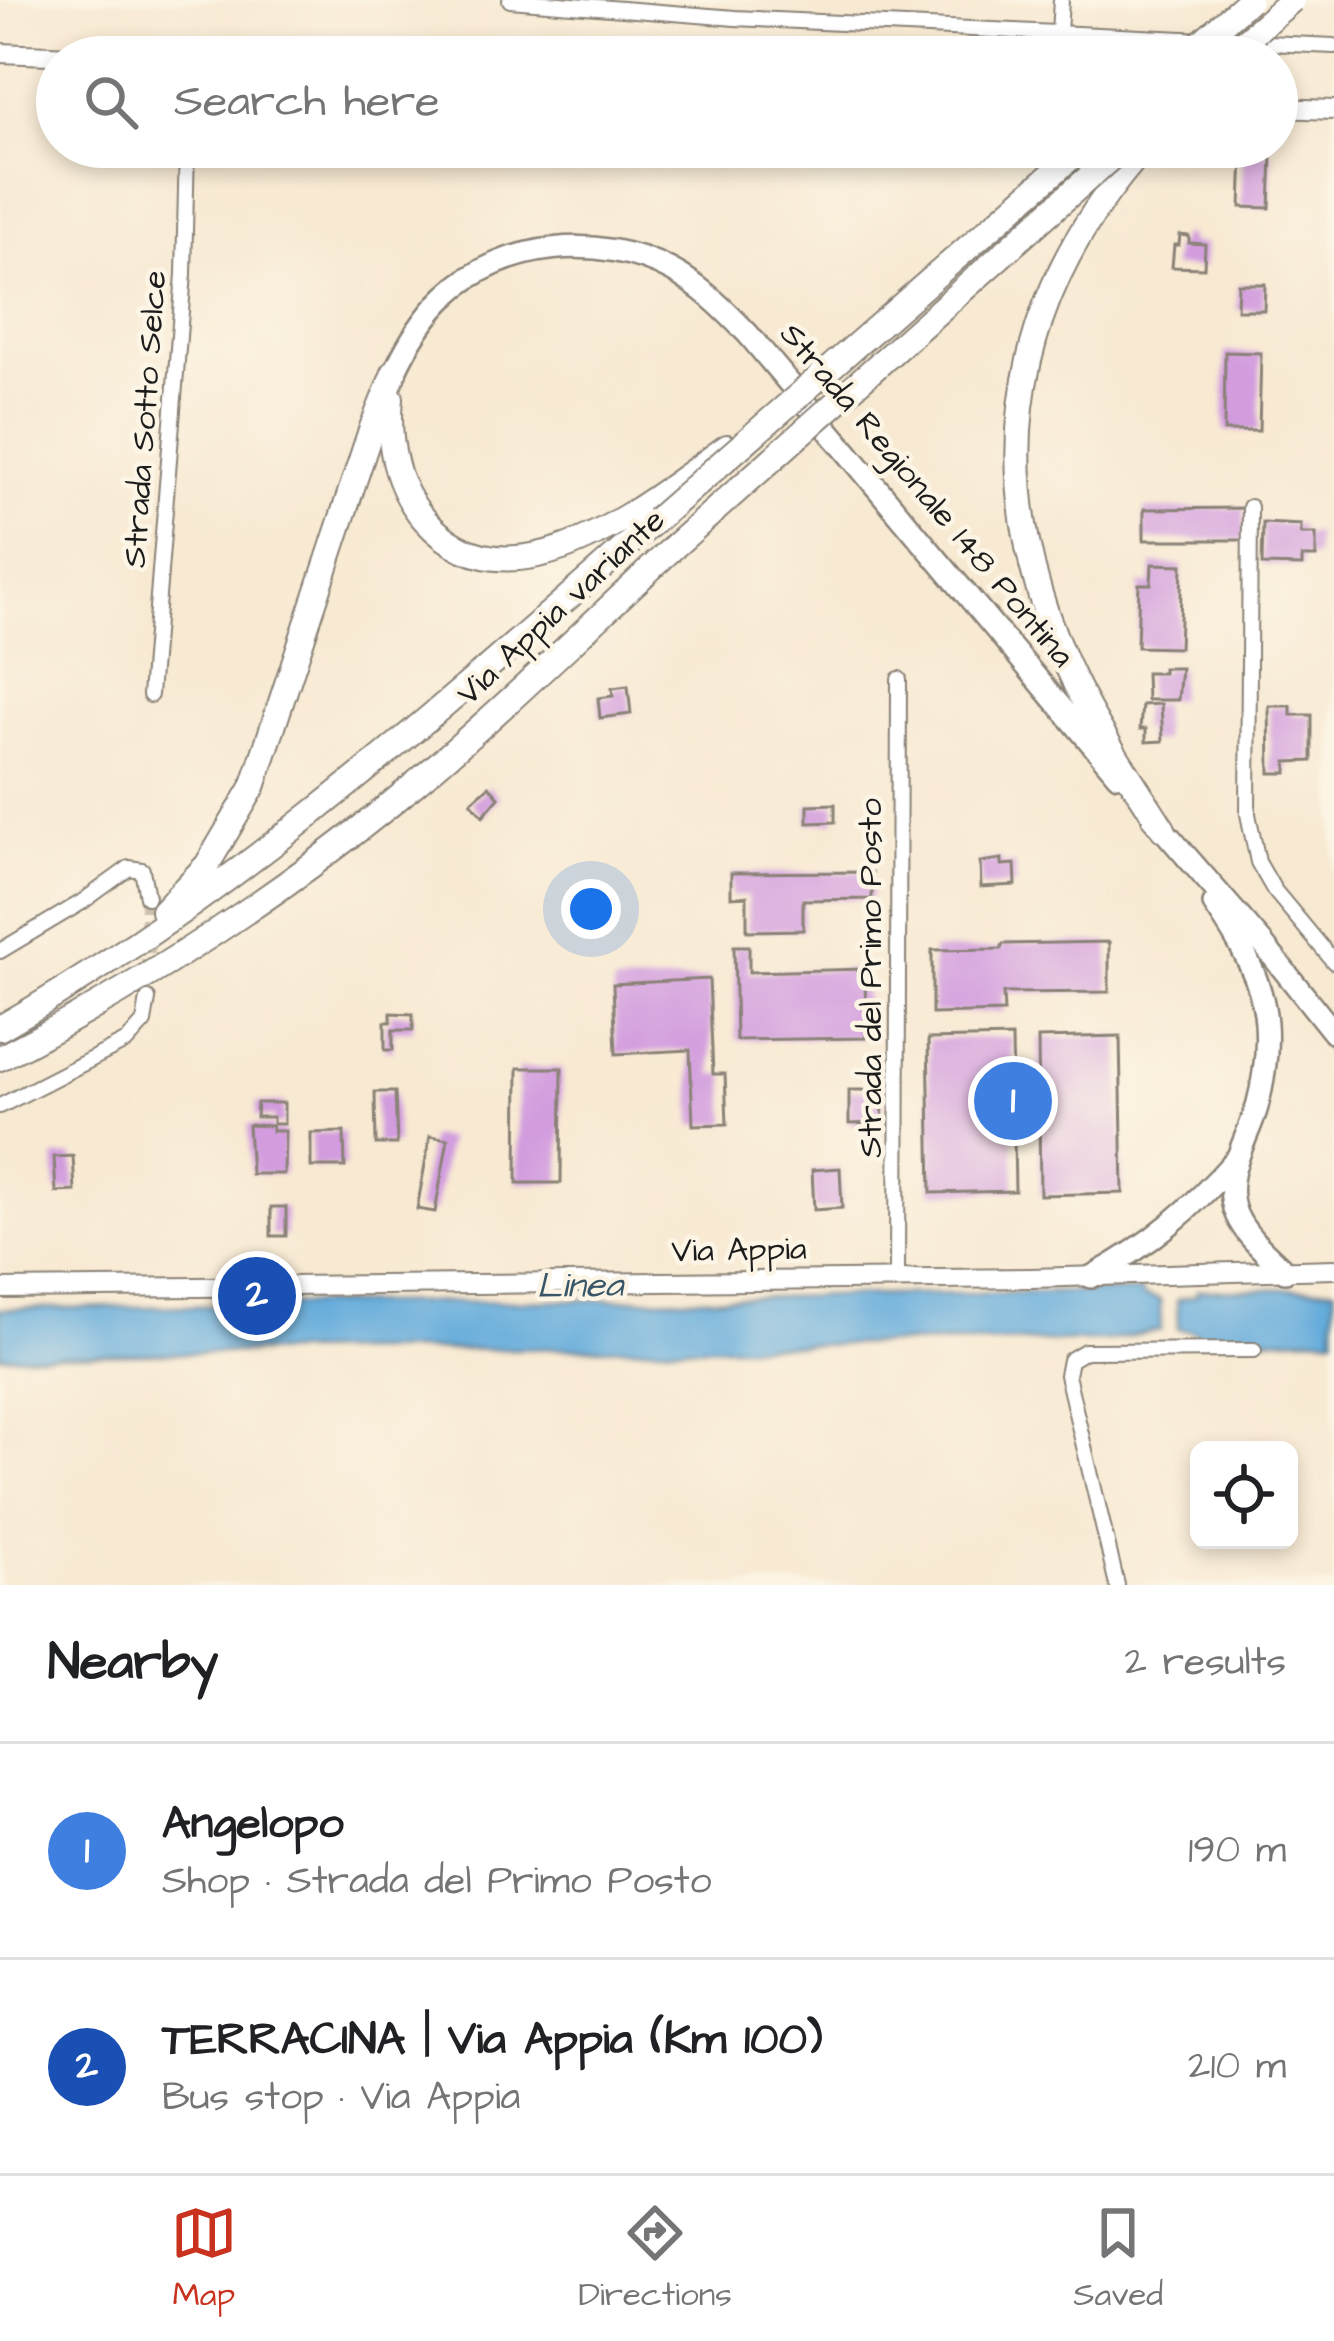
<!DOCTYPE html>
<html lang="en">
<head>
<meta charset="utf-8">
<style>
  :root { --surface:#fff; --page:#f2f2f2; --text:#202124; --muted:#757577; --line:#e0e0e0; --accent:#c8321e }
  body { margin:0; font-family:"Architects Daughter",sans-serif; background:var(--page); color:var(--text) }
  .controls { position:absolute; right:36px; bottom:36px; display:grid; overflow:hidden; border-radius:18px; box-shadow:0 6px 18px #0003 }
  .controls button { width:108px; height:108px; display:grid; place-items:center; padding:0; border:0; border-bottom:3px solid var(--line); background:var(--surface); color:var(--text); font:60px sans-serif }
  .you { position:absolute; left:591px; top:909px; width:42px; height:42px; margin:-30px; border:9px solid #fff; border-radius:50%; background:#1a73e8; box-shadow:0 0 0 18px #1a73e833 }
  .badge { display:grid; place-items:center; width:78px; height:78px; border-radius:50%; background:var(--accent); color:#fff; font-size:39px; font-weight:700 }
  .pin { position:absolute; translate:-50% -50%; border:6px solid #fff; box-shadow:0 3px 12px #0006 }
  .list { margin:0; padding:0; list-style:none }
  h2 { display:flex; justify-content:space-between; align-items:center; height:156px; margin:0; padding:0 48px; font-size:51px }
  h2 small { font-size:39px; font-weight:400; color:var(--muted) }
  .list li { display:grid; grid-template-columns:78px 1fr auto; gap:36px; align-items:center; box-sizing:border-box; height:216px; padding:0 48px; border-top:3px solid var(--line) }
  .list b { display:block; font-size:45px; white-space:nowrap }
  .list p { margin:0; font-size:39px; white-space:nowrap; color:var(--muted) }
  .list em { font-size:39px; font-style:normal; color:var(--muted) }
  .icon { flex:none; width:66px; height:66px; fill:none; stroke:currentColor; stroke-width:2; stroke-linecap:round; stroke-linejoin:round }
  .map { position:relative; flex:none; width:1334px; height:1585px; overflow:hidden }
  .search { position:absolute; background:var(--surface); box-shadow:0 6px 18px #0003; left:36px; right:36px; top:36px; height:132px; display:flex; align-items:center; gap:30px; box-sizing:border-box; padding:0 42px; border-radius:66px; color:var(--muted); font-size:45px }
  .sheet { height:588px; background:var(--surface) }
  nav { display:flex; justify-content:space-around; align-items:center; box-sizing:border-box; height:168px; border-top:3px solid var(--line); background:var(--surface); font-size:33px; color:var(--muted) }
  nav a { display:grid; justify-items:center; gap:6px }
  nav .on { color:var(--accent) }
  .map>svg:first-child { display:block }
  .water { fill:#65acdb; stroke:#40647c; stroke-width:3 }
  .building { fill:#d29cde }
  .lines { fill:none; stroke-linecap:round; stroke-linejoin:round }
  .street-tunnel { stroke:#ccc0ae; stroke-width:14; stroke-dasharray:14 7; stroke-linecap:butt }
  .street-casing { stroke:#8a8277; stroke-width:18 }
  .secondary-casing { stroke:#8a8277; stroke-width:22 }
  .primary-casing { stroke:#8a8277; stroke-width:26 }
  .highway-casing { stroke:#8a8277; stroke-width:28 }
  .street { stroke:#fff; stroke-width:14 }
  .secondary { stroke:#fff; stroke-width:18 }
  .primary { stroke:#fff; stroke-width:21 }
  .highway { stroke:#fff; stroke-width:24 }
  .highway-bridge-casing { stroke:#8a8277; stroke-width:28; stroke-linecap:butt }
  .highway-bridge { stroke:#fff; stroke-width:24 }
  .labels { text-anchor:middle; dominant-baseline:central; stroke-width:9; stroke-linejoin:round; paint-order:stroke }
  .street-label { font-size:33px; fill:#1c1c1c; stroke:#fcf5e5 }
  .water-label { font-size:36px; font-style:italic; fill:#395668; stroke:#fcf5e5 }
</style>
</head>
<body>
<div class="map">
<svg width="1334" height="1585" viewBox="0 0 1334 1585">
  <rect width="100%" height="100%" fill="#fcf5e5"/>
  <filter id="ink" filterUnits="userSpaceOnUse"><feTurbulence type="fractalNoise" baseFrequency=".00833" numOctaves="2"/><feDisplacementMap in="SourceGraphic" scale="24" xChannelSelector="R" yChannelSelector="G"/><feConvolveMatrix kernelMatrix="1 2 1 2 8 2 1 2 1" color-interpolation-filters="sRGB"/></filter>
  <filter id="wash" filterUnits="userSpaceOnUse"><feTurbulence type="fractalNoise" baseFrequency=".004" numOctaves="4" result="noise"/><feDisplacementMap in="SourceGraphic" scale="48" xChannelSelector="R" yChannelSelector="G"/><feGaussianBlur stdDeviation="2.7" result="paint"/><feColorMatrix in="noise" values="0 0 0 0 0 0 0 0 0 0 0 0 0 0 0 0 0 1.4 0 .05"/><feComposite in="paint" operator="in"/></filter>
  <g filter="url(#wash)">
    <rect width="100%" height="100%" fill="#f8e9d2"/>
    <g class="water">
      <path d="M1334 1288V1337L1198 1339 1197 1332 1178 1329 1177 1300 1197 1295V1290Z"/>
      <path d="M1142 1291 1143 1296 1160 1300 1161 1330 1107 1341 0 1356V1309Z"/>
    </g>
    <g id="blocks">
      <g class="building">
        <path d="M1243 153H1272L1270 208 1241 207Z"/>
        <path d="M1180 235 1189 236V243L1205 244 1204 268 1172 267 1174 245H1179Z"/>
        <path d="M1238 284H1265L1264 310H1237Z"/>
        <path d="M1225 352 1261 353 1259 431H1224Z"/>
        <path d="M1244 508V540H1144V509Z"/>
        <path d="M1263 523 1301 525V534H1316V557H1302V566L1262 565Z"/>
        <path d="M1152 564 1182 565 1179 648 1137 647 1139 584H1151Z"/>
        <path d="M1163 668H1181L1178 700H1147L1146 673H1163Z"/>
        <path d="M628 686 631 714 600 718 598 698 613 696 612 688Z"/>
        <path d="M1161 704 1163 741 1146 742V729H1140L1142 705Z"/>
        <path d="M1269 706H1291V715H1312V761L1287 762V773H1270Z"/>
        <path d="M489 786 499 797 483 816 471 802Z"/>
        <path d="M835 804V822L808 823V805Z"/>
        <path d="M1002 859V865L1015 864 1016 885 981 887 980 862Z"/>
        <path d="M872 872V899L803 900V930L747 931V896L731 897V873Z"/>
        <path d="M1109 942V992L1003 993 1004 1012 932 1014V950L1001 949 1003 944Z"/>
        <path d="M734 946H749V972L865 969 866 1038 736 1040Z"/>
        <path d="M709 979 713 1074H725L727 1124 693 1125 690 1050 616 1054 613 984Z"/>
        <path d="M391 1013 413 1014V1030H393V1050H385V1022H391Z"/>
        <path d="M1120 1036 1123 1193 1040 1195 1038 1038Z"/>
        <path d="M1012 1037 1015 1191 931 1193 928 1039Z"/>
        <path d="M518 1068H562L561 1183H517Z"/>
        <path d="M849 1090H882L883 1123 849 1124Z"/>
        <path d="M375 1092H395L397 1144H376Z"/>
        <path d="M257 1103H284V1124H273V1117H256Z"/>
        <path d="M248 1125 272 1126V1131H285L284 1174H251Z"/>
        <path d="M344 1132 345 1167H311V1133Z"/>
        <path d="M430 1136 448 1139 435 1212 417 1209Z"/>
        <path d="M73 1156 75 1191 56 1192 54 1157Z"/>
        <path d="M840 1168 842 1208 814 1210 812 1170Z"/>
        <rect x="271" y="1207" width="15" height="29"/>
      </g>
    </g>
  </g>
  <g filter="url(#ink)">
    <use href="#blocks" fill-opacity="0" stroke="#8a8277" stroke-width="3"/>
    <g class="lines">
      <path class="street-tunnel" d="M147 897 148 975"/>
      <defs>
        <g id="street">
          <path d="M510 0 735 18 1334 46"/>
          <path d="M1059 33 1061 0"/>
          <path d="M1250 507 1248 814 1258 862 1274 890 1334 962"/>
          <path d="M150 695 184 274 187 147"/>
          <path d="M0 951 82 902 129 868 142 870 147 897"/>
          <path d="M0 1106 127 1041 144 1022 148 999"/>
          <path d="M897 1278 899 679"/>
          <path d="M1117 1585 1067 1375 1070 1360 1085 1351 1254 1350"/>
        </g>
        <g id="secondary">
          <path d="M0 53 98 57"/>
          <path d="M1277 108 1334 110"/>
          <path d="M0 1289 1031 1278 1334 1269"/>
        </g>
        <g id="primary">
          <path d="M394 373C407 345 423 318 445 297 503 241 601 233 671 270 701 286 725 310 748 334L1118 775"/>
          <path d="M1153 818 1263 944 1334 1033"/>
          <path d="M1214 904C1238 939 1263 980 1266 1023 1268 1051 1264 1080 1257 1107 1247 1141 1221 1177 1236 1214 1246 1237 1267 1254 1285 1271"/>
          <path d="M1091 1277C1150 1245 1193 1208 1237 1158"/>
        </g>
        <g id="highway">
          <path d="M1145 147C1000 309 982 494 1078 689 1102 737 1134 783 1163 829"/>
          <path d="M391 398C387 440 395 487 425 520 513 619 648 502 727 447"/>
          <path d="M163 911 207 865 253 787 371 430 394 373"/>
          <path d="M0 1028C242 890 447 703 656 520"/>
          <path d="M0 1058C138 987 271 901 392 803 491 722 583 631 677 544"/>
        </g>
      </defs>
      <use href="#street" class="street-casing"/>
      <use href="#secondary" class="secondary-casing"/>
      <use href="#primary" class="primary-casing"/>
      <use href="#highway" class="highway-casing"/>
      <use href="#street" class="street"/>
      <use href="#secondary" class="secondary"/>
      <use href="#primary" class="primary"/>
      <use href="#highway" class="highway"/>
      <defs>
        <g id="highway-bridge">
          <path d="M1185 57 1249 0"/>
          <path d="M1226 57 1292 0"/>
          <path d="M656 520 1083 147"/>
          <path d="M677 544 1123 147"/>
        </g>
      </defs>
      <use href="#highway-bridge" class="highway-bridge-casing"/>
      <use href="#highway-bridge" class="highway-bridge"/>
    </g>
  </g>
  <g class="labels">
    <g class="street-label">
      <text transform="translate(145 419) rotate(-86)">Strada Sotto Selce</text>
      <text transform="translate(927 495) rotate(50)">Strada Regionale 148 Pontina</text>
      <text transform="translate(561 607) rotate(-43)">Via Appia variante</text>
      <text transform="translate(871 978) rotate(-90)">Strada del Primo Posto</text>
      <text transform="translate(739 1250) rotate(-1)">Via Appia</text>
    </g>
    <g class="water-label">
      <text transform="translate(580 1286) rotate(-1)">Linea</text>
    </g>
  </g>
</svg>
<div class="controls">
<button><svg class="icon" aria-label="locate" viewBox="0 0 24 24"><circle cx="12" cy="12" r="6"/><path d="M12 2v4M12 18v4M2 12h4M18 12h4"/></svg></button>
</div>
<div class="you"></div>
<div class="pin badge" style="left:1013px;top:1101px;background:#3f7fe0">1</div>
<div class="pin badge" style="left:257px;top:1296px;background:#1a4fb4">2</div>
<div class="search"><svg class="icon" aria-label="search" viewBox="0 0 24 24"><circle cx="10" cy="10" r="6"/><path d="M15 15l6 6"/></svg>Search here</div>
</div>
<section class="sheet">
<h2>Nearby<small>2 results</small></h2>
<ul class="list">
<li><span class="badge" style="background:#3f7fe0">1</span><div><b>Angelopo</b><p>Shop · Strada del Primo Posto</p></div><em>190 m</em></li>
<li><span class="badge" style="background:#1a4fb4">2</span><div><b>TERRACINA | Via Appia (Km 100)</b><p>Bus stop · Via Appia</p></div><em>210 m</em></li>
</ul>
</section>
<nav>
<a class="on"><svg class="icon" aria-label="map" viewBox="0 0 24 24"><path d="M3 6l6-2 6 2 6-2v14l-6 2-6-2-6 2zM9 4v14M15 6v14"/></svg>Map</a>
<a><svg class="icon" aria-label="directions" viewBox="0 0 24 24"><path d="M12 3l9 9-9 9-9-9zM9 14v-3h6M13 9l2 2-2 2"/></svg>Directions</a>
<a><svg class="icon" aria-label="saved" viewBox="0 0 24 24"><path d="M7 4h10v16l-5-4-5 4z"/></svg>Saved</a>
</nav>
</body>
</html>
